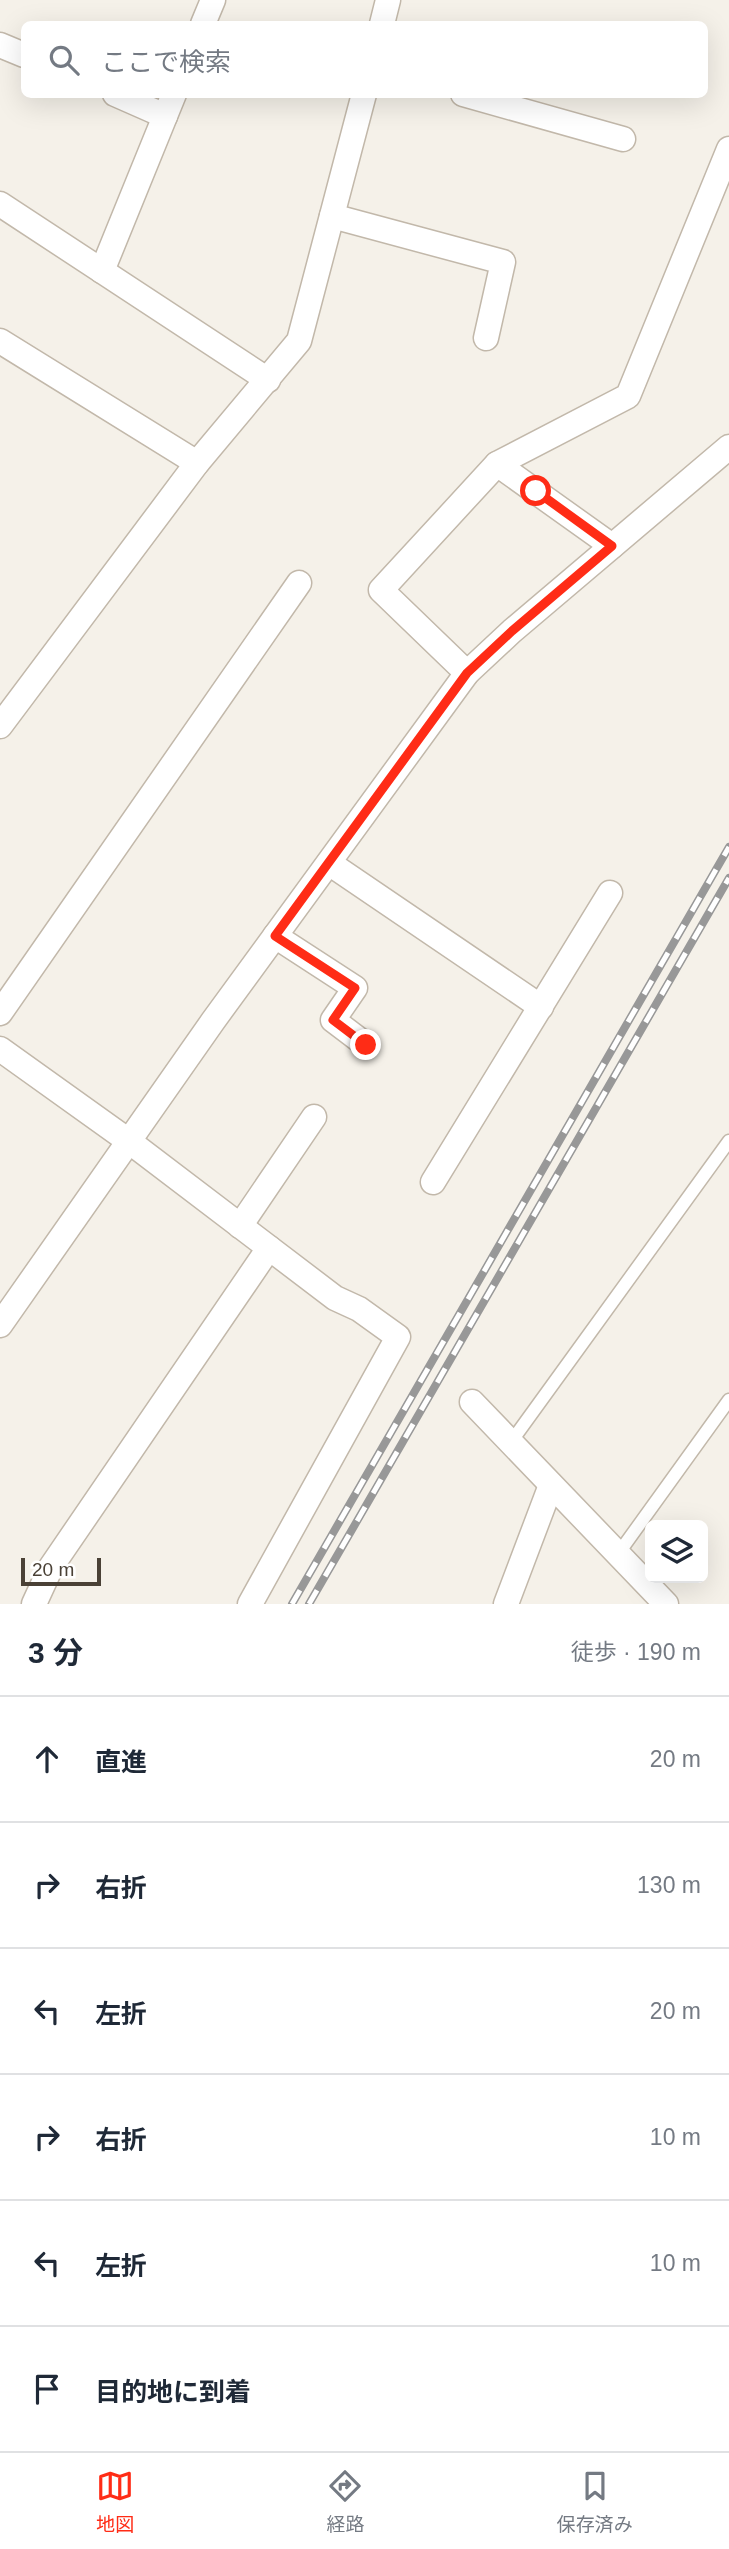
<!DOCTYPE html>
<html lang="ja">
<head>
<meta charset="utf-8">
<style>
  :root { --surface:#fff; --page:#f6f6f7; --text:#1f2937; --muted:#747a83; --line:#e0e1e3; --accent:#ff2c16 }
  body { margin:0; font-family:Helvetica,"Noto Sans JP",sans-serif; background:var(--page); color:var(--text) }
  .controls { position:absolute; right:21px; bottom:21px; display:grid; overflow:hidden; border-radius:10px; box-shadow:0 7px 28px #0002 }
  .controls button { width:63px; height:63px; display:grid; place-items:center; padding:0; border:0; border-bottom:2px solid var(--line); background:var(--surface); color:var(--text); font:35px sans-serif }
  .scale { position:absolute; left:21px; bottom:18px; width:80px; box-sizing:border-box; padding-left:7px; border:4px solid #4a4136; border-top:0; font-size:19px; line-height:24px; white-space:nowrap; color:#4a4136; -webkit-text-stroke:5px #fff; paint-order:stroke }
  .stop { position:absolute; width:21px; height:21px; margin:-16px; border:5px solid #ff2c16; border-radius:50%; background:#fff }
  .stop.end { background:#ff2c16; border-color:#fff; box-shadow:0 2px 7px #0008 }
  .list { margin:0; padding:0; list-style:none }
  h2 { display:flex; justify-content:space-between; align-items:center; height:91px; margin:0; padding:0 28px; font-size:30px }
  h2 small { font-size:23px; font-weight:400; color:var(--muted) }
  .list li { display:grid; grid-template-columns:46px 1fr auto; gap:21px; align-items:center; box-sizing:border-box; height:126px; padding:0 28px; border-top:2px solid var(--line) }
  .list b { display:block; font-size:26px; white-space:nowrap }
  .list em { font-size:23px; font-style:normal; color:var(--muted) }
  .icon { flex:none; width:38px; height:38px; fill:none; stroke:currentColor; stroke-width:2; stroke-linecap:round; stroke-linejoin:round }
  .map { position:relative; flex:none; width:729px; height:1604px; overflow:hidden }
  .search { position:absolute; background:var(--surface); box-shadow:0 7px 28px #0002; left:21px; right:21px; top:21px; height:77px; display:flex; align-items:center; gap:18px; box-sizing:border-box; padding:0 24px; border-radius:10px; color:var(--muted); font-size:26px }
  .sheet { height:847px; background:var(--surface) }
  nav { display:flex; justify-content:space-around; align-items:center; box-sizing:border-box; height:98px; border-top:2px solid var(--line); background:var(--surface); font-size:19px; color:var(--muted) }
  nav a { display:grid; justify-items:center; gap:4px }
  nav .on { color:var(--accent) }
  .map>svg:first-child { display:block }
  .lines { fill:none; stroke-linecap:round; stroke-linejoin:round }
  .service-casing { stroke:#c2b8aa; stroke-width:15 }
  .minor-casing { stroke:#c2b8aa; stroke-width:27 }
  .service { stroke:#fff; stroke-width:12 }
  .minor { stroke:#fff; stroke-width:24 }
  .rail-casing { stroke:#989898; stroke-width:8 }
  .rail { stroke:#fff; stroke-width:5; stroke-dasharray:16; stroke-linecap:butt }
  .route { stroke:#ff2c16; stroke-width:9 }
</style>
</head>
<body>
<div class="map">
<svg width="729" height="1604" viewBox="0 0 729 1604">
  <rect width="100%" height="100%" fill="#f5f1e9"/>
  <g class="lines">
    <defs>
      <g id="service">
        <path d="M511 1442 729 1141"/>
        <path d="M618 1554 729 1400"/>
      </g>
      <g id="minor">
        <path d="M203 24 213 0"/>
        <path d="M382 24 388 0"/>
        <path d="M0 45 24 55"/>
        <path d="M115 94 165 116"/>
        <path d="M463 94 623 139"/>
        <path d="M0 204 268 380"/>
        <path d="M332 216 503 262 486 338"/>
        <path d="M102 271 174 94"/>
        <path d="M0 341 197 463"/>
        <path d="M497 464 612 546"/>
        <path d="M467 673 381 590 497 464 628 396 729 149"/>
        <path d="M0 726 197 463 299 341 364 94"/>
        <path d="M329 863 541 1007"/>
        <path d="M275 936 355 988 333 1020 366 1045"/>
        <path d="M0 1013 299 583"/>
        <path d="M0 1049 130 1142 335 1298 359 1309 398 1337 250 1604"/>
        <path d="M433 1182 610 893"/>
        <path d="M240 1226 314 1117"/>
        <path d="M0 1325 213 1021 467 673 512 631 729 447"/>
        <path d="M472 1402 666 1604"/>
        <path d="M34 1604 51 1567 269 1248"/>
        <path d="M506 1604 551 1485"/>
      </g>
    </defs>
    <use href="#service" class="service-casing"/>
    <use href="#minor" class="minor-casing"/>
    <use href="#service" class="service"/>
    <use href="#minor" class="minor"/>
    <defs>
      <g id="rail">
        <path d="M292 1604 729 847"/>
        <path d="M309 1604 729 878"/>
      </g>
    </defs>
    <use href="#rail" class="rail-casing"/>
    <use href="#rail" class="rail"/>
  </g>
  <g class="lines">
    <path class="route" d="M366 1045 333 1020 355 988 275 936 467 673 512 631 612 546 536 491"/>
  </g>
</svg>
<div class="controls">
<button><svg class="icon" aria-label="layers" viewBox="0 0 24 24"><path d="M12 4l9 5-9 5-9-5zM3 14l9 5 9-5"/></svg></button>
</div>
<div class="scale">20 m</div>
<div class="stop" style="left:536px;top:491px"></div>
<div class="stop end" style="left:366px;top:1045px"></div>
<div class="search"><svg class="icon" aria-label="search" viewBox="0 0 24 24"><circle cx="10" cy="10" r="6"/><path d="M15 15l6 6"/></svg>ここで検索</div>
</div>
<section class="sheet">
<h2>3 分<small>徒歩 · 190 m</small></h2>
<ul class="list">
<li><svg class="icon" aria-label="ahead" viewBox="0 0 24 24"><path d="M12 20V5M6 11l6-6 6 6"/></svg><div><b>直進</b></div><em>20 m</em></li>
<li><svg class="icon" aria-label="right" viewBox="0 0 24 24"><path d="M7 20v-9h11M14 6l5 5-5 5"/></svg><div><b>右折</b></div><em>130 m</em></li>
<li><svg class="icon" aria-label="left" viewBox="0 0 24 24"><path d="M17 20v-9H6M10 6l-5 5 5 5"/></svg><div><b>左折</b></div><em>20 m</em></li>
<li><svg class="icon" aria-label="right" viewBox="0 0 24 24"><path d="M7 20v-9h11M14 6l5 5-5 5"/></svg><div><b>右折</b></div><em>10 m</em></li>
<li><svg class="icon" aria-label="left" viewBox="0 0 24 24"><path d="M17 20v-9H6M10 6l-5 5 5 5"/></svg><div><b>左折</b></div><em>10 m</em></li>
<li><svg class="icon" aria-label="arrive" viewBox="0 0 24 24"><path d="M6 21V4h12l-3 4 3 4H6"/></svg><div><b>目的地に到着</b></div></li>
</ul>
</section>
<nav>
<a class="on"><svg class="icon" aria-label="map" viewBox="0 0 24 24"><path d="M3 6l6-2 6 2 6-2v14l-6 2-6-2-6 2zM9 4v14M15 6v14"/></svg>地図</a>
<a><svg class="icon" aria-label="directions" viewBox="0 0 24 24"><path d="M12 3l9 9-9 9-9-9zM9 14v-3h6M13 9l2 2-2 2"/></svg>経路</a>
<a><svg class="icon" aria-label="saved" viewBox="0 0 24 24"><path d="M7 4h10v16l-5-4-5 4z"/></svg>保存済み</a>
</nav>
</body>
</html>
